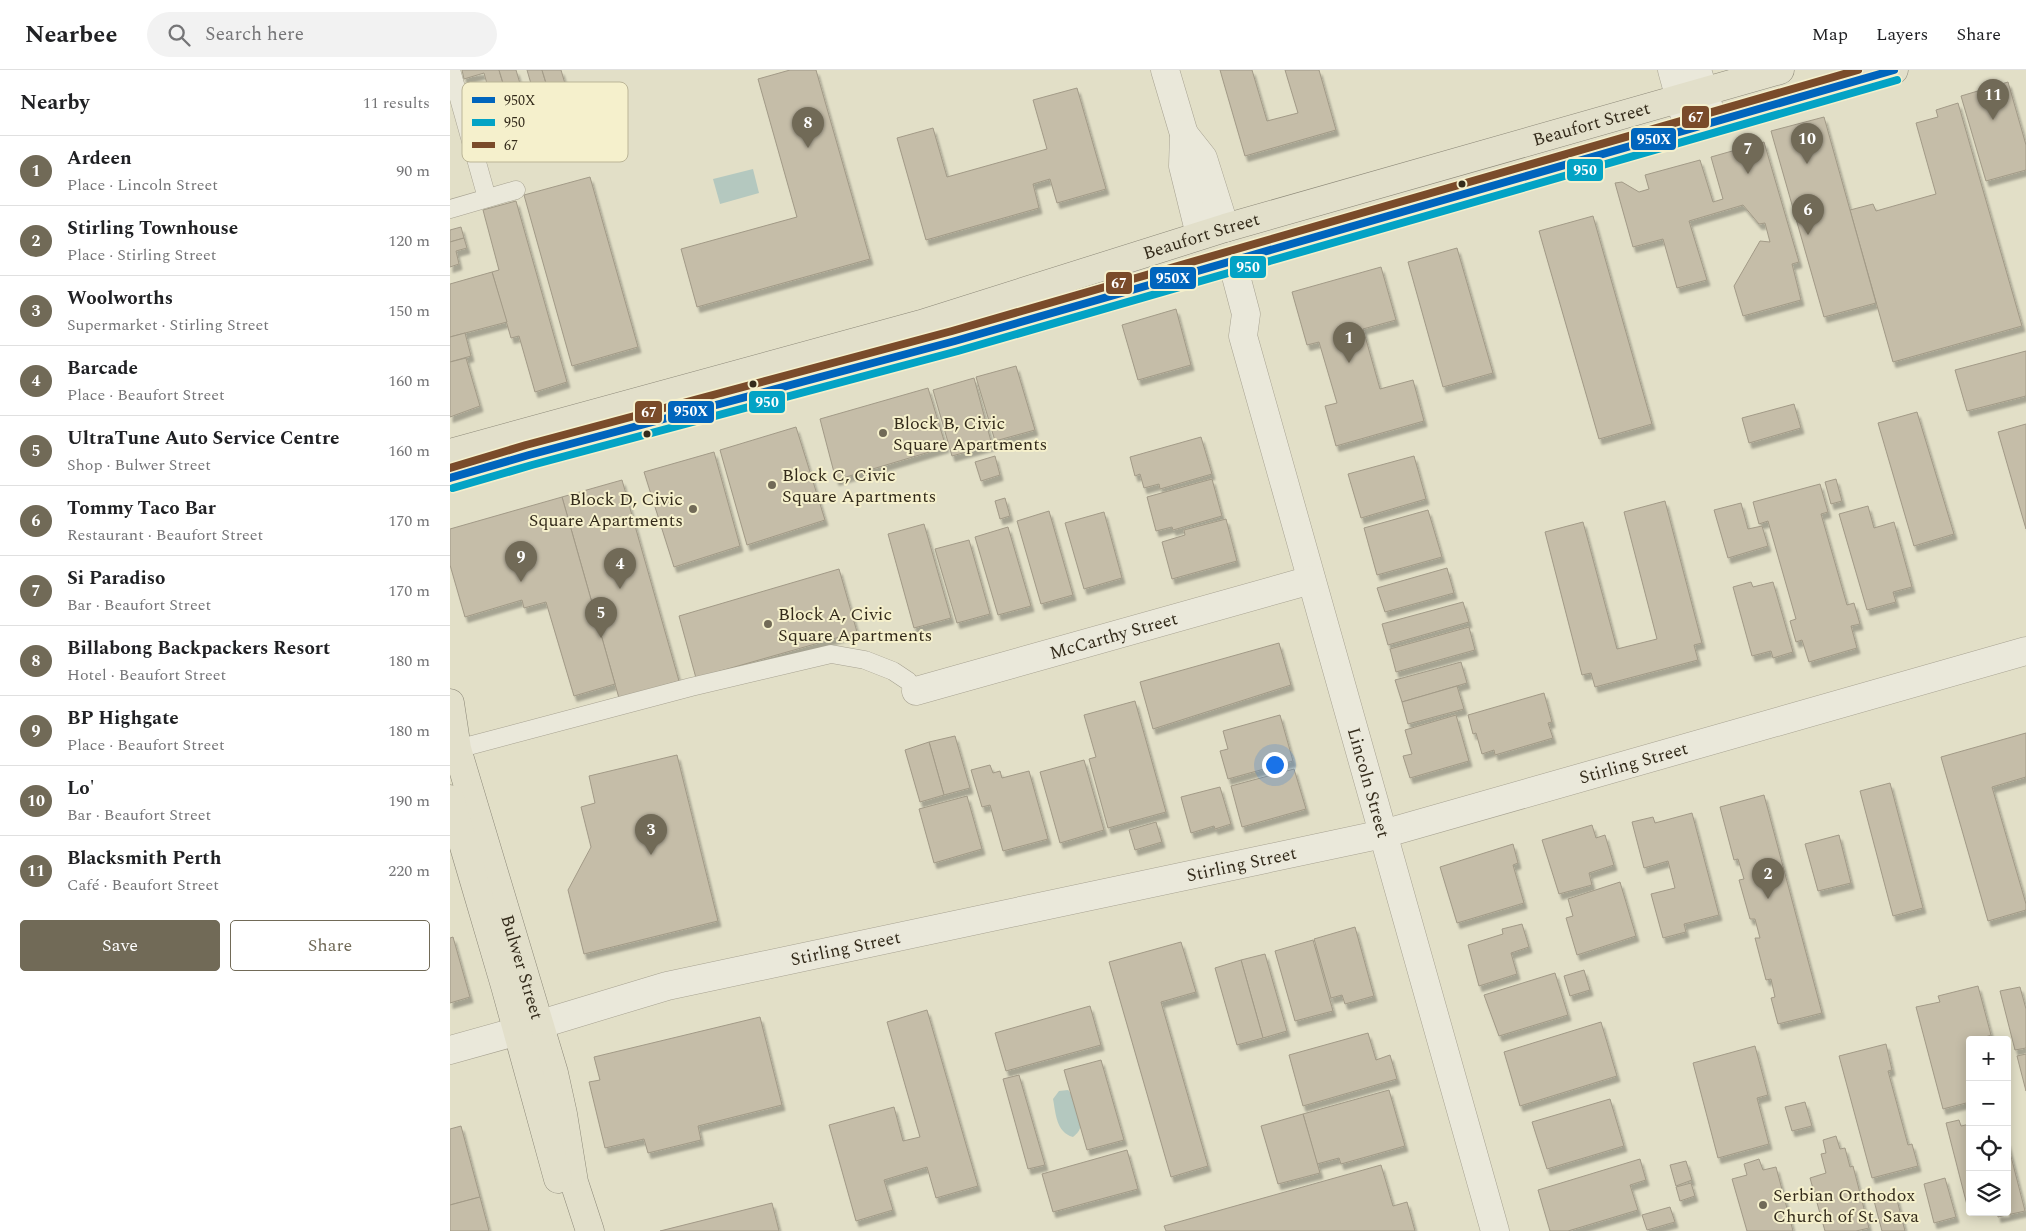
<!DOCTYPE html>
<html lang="en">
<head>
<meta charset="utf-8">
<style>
  :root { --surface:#fff; --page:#f2f2f2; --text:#202124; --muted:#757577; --line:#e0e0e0; --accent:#716a57 }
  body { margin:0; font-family:Spectral,serif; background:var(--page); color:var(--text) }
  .controls { position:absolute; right:15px; bottom:15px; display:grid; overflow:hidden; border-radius:5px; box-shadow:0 2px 12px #0003 }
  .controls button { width:45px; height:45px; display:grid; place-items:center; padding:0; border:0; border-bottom:1px solid var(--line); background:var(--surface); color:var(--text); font:25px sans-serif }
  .you { position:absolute; left:824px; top:694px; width:18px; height:18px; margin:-12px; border:4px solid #fff; border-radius:50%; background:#1a73e8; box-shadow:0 0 0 8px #1a73e833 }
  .badge { display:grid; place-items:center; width:32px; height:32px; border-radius:50%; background:var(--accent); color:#fff; font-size:16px; font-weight:700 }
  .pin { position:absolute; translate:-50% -41px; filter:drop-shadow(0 1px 2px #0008) }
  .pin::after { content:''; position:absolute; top:26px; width:18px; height:15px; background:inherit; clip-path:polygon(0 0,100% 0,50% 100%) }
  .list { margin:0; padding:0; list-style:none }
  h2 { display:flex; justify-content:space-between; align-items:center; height:65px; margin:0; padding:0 20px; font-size:21px }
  h2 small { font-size:16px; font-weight:400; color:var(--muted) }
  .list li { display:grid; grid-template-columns:32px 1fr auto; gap:15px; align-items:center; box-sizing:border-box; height:70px; padding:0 20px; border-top:1px solid var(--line) }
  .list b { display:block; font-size:19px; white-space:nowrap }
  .list p { margin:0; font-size:16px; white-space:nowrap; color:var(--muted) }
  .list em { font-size:16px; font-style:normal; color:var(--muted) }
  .actions { display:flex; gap:10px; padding:15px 20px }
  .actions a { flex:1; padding:11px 0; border:1px solid var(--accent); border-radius:5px; text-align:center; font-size:18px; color:var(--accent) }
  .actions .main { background:var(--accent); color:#fff }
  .icon { flex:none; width:28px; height:28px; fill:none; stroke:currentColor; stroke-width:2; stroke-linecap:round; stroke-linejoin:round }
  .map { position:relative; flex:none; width:1576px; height:1161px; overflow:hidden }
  header { display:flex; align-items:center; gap:30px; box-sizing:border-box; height:70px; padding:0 25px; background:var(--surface); border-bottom:1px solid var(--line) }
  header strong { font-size:24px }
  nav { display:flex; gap:28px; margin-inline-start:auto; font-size:18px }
  .search { width:350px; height:45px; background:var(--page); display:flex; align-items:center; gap:12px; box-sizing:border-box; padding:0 18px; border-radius:28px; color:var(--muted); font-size:19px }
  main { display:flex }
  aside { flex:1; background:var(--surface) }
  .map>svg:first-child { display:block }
  .water { fill:#b4c8bf }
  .building { fill:#c5bda8; stroke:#a29a87; filter:url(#shadow) }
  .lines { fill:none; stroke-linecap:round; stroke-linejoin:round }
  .service-casing { stroke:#a7a291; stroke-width:19 }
  .minor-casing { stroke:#a7a291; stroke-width:29 }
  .tertiary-casing { stroke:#a7a291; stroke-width:29 }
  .primary-casing { stroke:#8c8878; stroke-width:29 }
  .service { stroke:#eae8da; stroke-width:18 }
  .minor { stroke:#eae8da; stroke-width:28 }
  .tertiary { stroke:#eae8da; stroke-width:28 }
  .primary { stroke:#e2dfca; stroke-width:28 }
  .bus-1-casing { stroke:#f5f0cc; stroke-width:11 }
  .bus-2-casing { stroke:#f5f0cc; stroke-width:11 }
  .bus-3-casing { stroke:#f5f0cc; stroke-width:11 }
  .bus-1 { stroke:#0065bd; stroke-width:8 }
  .bus-2 { stroke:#03a3c5; stroke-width:8 }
  .bus-3 { stroke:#7a4b2a; stroke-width:8 }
  .bus-dot { fill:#342b1b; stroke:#f5f0cc; stroke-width:2 }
  .poi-dot { fill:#716a57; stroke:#f5f0cc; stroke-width:2 }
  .labels { text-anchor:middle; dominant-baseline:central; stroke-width:4; stroke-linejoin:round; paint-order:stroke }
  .street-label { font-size:18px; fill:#342b1b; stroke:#f5f0cc }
  .poi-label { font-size:18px; fill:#342b1b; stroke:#f5f0cc; text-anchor:start }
  .key { fill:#f5f0cc; stroke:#bbb597; stroke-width:1 }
  .key-label { font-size:14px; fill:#342b1b }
  .line-badge { stroke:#f5f0cc; stroke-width:2 }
  .badge-label { font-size:14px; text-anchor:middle; font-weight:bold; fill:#fff }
</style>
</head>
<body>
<header>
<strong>Nearbee</strong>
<div class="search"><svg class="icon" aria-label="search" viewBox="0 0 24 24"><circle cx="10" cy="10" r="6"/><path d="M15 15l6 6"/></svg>Search here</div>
<nav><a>Map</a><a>Layers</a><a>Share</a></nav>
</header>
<main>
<aside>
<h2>Nearby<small>11 results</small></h2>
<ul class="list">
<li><span class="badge">1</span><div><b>Ardeen</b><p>Place · Lincoln Street</p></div><em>90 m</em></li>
<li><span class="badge">2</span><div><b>Stirling Townhouse</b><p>Place · Stirling Street</p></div><em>120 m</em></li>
<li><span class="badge">3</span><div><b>Woolworths</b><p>Supermarket · Stirling Street</p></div><em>150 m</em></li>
<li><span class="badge">4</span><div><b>Barcade</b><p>Place · Beaufort Street</p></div><em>160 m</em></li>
<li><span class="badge">5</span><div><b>UltraTune Auto Service Centre</b><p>Shop · Bulwer Street</p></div><em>160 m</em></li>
<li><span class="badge">6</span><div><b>Tommy Taco Bar</b><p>Restaurant · Beaufort Street</p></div><em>170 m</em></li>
<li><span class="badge">7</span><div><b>Si Paradiso</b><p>Bar · Beaufort Street</p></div><em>170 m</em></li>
<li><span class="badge">8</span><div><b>Billabong Backpackers Resort</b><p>Hotel · Beaufort Street</p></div><em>180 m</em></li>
<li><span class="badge">9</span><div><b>BP Highgate</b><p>Place · Beaufort Street</p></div><em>180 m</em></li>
<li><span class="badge">10</span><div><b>Lo'</b><p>Bar · Beaufort Street</p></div><em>190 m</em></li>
<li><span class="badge">11</span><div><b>Blacksmith Perth</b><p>Café · Beaufort Street</p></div><em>220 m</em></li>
</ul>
<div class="actions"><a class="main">Save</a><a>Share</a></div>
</aside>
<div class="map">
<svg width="1576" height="1161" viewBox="0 0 1576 1161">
  <defs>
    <filter id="shadow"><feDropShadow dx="3" dy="5.5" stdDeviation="1" flood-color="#0004"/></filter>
  </defs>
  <rect width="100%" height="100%" fill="#e2dfc7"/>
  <g class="water">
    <path d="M303 99 309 123 270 134 263 109Z"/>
    <path d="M618 1020C624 1026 632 1049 630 1058 629 1062 626 1064 623 1067 606 1062 606 1044 603 1029L609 1021Z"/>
  </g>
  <g class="building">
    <path d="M12 0H49L64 51 54 54 46 27 41 28 34 3 14 9Z"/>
    <path d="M49 0H66L81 51 66 55Z"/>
    <path d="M77 0H92L103 37 89 41Z"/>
    <path d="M92 0H111L118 24 101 29Z"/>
    <path d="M340 0H366L420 189 247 237 231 179 347 147 308 9Z"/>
    <path d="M770 0H802L817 51 848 43 835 0H869L886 60 795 86Z"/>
    <path d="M1558 12 1576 75V100L1536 111 1511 26Z"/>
    <path d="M627 18 656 119 607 133 600 109 583 114 589 138 476 170 447 68 483 58 497 107 597 79 583 30Z"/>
    <path d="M1508 33 1572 256 1443 292 1400 140 1423 134 1426 141 1486 124 1466 53 1488 47 1486 40Z"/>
    <path d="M1374 47 1426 233 1374 247 1321 61Z"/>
    <path d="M1314 72 1349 192 1342 194 1351 230 1293 246 1284 216 1310 171 1320 172 1315 153 1309 154 1293 135 1239 151 1257 210 1227 218 1213 169 1183 177 1165 113 1172 112 1189 122 1199 119 1195 105 1250 90 1263 132 1273 129 1261 87Z"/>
    <path d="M140 107 188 277 122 296 74 125Z"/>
    <path d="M66 131 117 312 85 322 69 266 61 268 42 202 49 200 33 140Z"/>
    <path d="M1143 146 1202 354 1149 369 1089 161Z"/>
    <path d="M11 157 14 168 0 172V160Z"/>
    <path d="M14 168 17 178 6 181 9 194 0 197V172Z"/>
    <path d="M1007 178 1043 303 993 317 958 192Z"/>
    <path d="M931 197 946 250 913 259 930 319 963 310 974 351 886 376 875 336 887 333 869 272 857 275 842 222Z"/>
    <path d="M42 202 57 252 0 267V214Z"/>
    <path d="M726 239 741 295 688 310 672 255Z"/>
    <path d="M15 263 21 286 0 292V267Z"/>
    <path d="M1576 281V326L1517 341 1505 300Z"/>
    <path d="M16 288 30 336 0 347V292Z"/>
    <path d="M566 296 585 360 545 371 526 307Z"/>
    <path d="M524 308 542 375 502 386 483 320Z"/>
    <path d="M478 318 496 377 386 410 370 349Z"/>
    <path d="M1344 334 1351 358 1299 373 1292 348Z"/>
    <path d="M1467 342 1504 464 1464 476 1428 353Z"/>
    <path d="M1576 354V459L1548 362Z"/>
    <path d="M346 357 375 450 297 475 270 380Z"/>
    <path d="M751 367 762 404 710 419 709 414 694 418 690 404 685 406 680 387Z"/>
    <path d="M264 382 290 476 224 497 194 402Z"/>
    <path d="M545 386 550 405 531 411 525 392Z"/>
    <path d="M964 386 976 429 911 448 898 404Z"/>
    <path d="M762 409 772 446 723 460 722 457 706 461 697 427Z"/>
    <path d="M1386 409 1392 431 1381 434 1375 412Z"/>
    <path d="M172 410 229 611 169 628 112 427Z"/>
    <path d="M1370 414 1378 442 1371 444 1397 535 1404 533 1410 554 1401 556 1407 578 1359 592 1352 570 1346 572 1340 551 1346 549 1318 451 1309 454 1303 432Z"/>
    <path d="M112 427 165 614 124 626 96 532 74 538 72 530 15 547 0 495V459Z"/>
    <path d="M555 428 560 446 550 449 545 431Z"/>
    <path d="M1215 431 1252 573 1244 575 1248 590 1145 617 1141 603 1132 605 1095 462 1133 452 1167 579 1207 569 1174 442Z"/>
    <path d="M1291 433 1298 459 1312 456 1318 476 1278 488 1264 440Z"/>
    <path d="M1418 436 1424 458 1444 452 1462 517 1443 522 1446 532 1417 540 1389 444Z"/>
    <path d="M978 440 992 487 927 505 914 458Z"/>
    <path d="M599 441 623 525 591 534 567 451Z"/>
    <path d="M654 442 672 508 634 519 615 453Z"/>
    <path d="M776 449 787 491 722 509 712 472 735 465 734 460Z"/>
    <path d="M474 454 501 548 464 558 438 464Z"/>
    <path d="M558 457 581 536 548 545 525 467Z"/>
    <path d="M519 470 540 544 507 553 485 479Z"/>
    <path d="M997 498 1004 523 935 542 927 518Z"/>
    <path d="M389 499 407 562 246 608 229 546Z"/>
    <path d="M1301 512 1303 517 1323 512 1343 582 1323 588 1321 581 1302 586 1283 517Z"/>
    <path d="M1013 532 1019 552 938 575 932 554Z"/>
    <path d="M1019 557 1025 580 946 602 940 579Z"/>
    <path d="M829 573 841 615 703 659 690 612Z"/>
    <path d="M1011 592 1017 613 952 632 945 610Z"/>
    <path d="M1007 616 1014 639 958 654 952 632Z"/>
    <path d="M1094 623 1102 652 1098 653 1103 668 1045 685 1044 680 1032 684 1026 663 1023 664 1018 645Z"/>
    <path d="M685 631 716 742 658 758 639 689 646 687 634 645Z"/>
    <path d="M830 645 843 691 778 709 770 681 778 679 773 661Z"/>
    <path d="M1006 645 1019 691 960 708 953 686 962 684 955 660Z"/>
    <path d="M1576 663V707L1542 717 1576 834V840L1538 851 1491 687Z"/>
    <path d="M505 666 520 718 494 725 479 672Z"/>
    <path d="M479 672 494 725 470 732 455 680Z"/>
    <path d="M227 685 268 851 134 884 118 820 141 777 131 737 145 733 139 706Z"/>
    <path d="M634 690 654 760 610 773 590 702Z"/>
    <path d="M540 695 543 703 550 701 552 708 579 701 598 769 553 781 540 735 532 737 521 700Z"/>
    <path d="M844 699 856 739 792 757 781 716Z"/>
    <path d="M1440 713 1473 838 1443 846 1410 721Z"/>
    <path d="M770 717 781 754 765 759 764 756 741 763 731 727Z"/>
    <path d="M1314 725 1372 943 1328 954 1321 928 1325 927 1321 909 1316 910 1305 868H1310L1305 849H1300L1289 810 1294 809 1288 789 1284 790 1270 737Z"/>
    <path d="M517 726 532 779 484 793 469 739Z"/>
    <path d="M1242 743 1269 845 1234 854 1236 862 1213 868 1201 824 1225 818 1218 791 1194 798 1182 752 1203 747 1205 753Z"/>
    <path d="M706 752 712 772 685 780 679 760Z"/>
    <path d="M1142 755 1146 768 1155 765 1164 795 1139 803 1142 815 1109 824 1092 770Z"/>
    <path d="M1389 765 1401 813 1368 821 1355 774Z"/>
    <path d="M1063 774 1068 793 1063 795 1074 833 1007 853 990 797Z"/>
    <path d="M1170 812 1186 866 1127 885 1116 848 1123 846 1118 829Z"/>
    <path d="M1072 854 1079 877 1061 883 1067 904 1029 916 1018 875 1053 864 1052 859Z"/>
    <path d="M905 857 924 926 895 934 892 925 881 928 864 869Z"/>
    <path d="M3 867 20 927 0 933V868Z"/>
    <path d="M863 870 883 941 845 951 825 881Z"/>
    <path d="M731 872 746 922 711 932 758 1096 721 1107 659 892Z"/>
    <path d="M815 884 837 961 813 968 791 890Z"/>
    <path d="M791 890 813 968 787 975 765 898Z"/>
    <path d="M1134 900 1140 920 1120 926 1114 906Z"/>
    <path d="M1105 903 1118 945 1049 966 1034 925Z"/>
    <path d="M1528 916 1541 965 1527 970H1520V1032L1493 1039 1466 937 1490 932 1488 926Z"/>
    <path d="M1570 917 1576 939V978L1565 980 1550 921Z"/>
    <path d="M640 936 651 975 556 1001 545 963Z"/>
    <path d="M477 940 528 1116 486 1128 477 1097 434 1110 443 1140 406 1151 379 1055 444 1037 453 1071 470 1067 437 952Z"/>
    <path d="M310 947 332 1035 248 1056 251 1070 198 1083 194 1069 155 1078 139 1012 150 1010 144 987Z"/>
    <path d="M1151 952 1167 1006 1070 1036 1054 982Z"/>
    <path d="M918 963 926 990 940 985 947 1009 853 1036 839 985Z"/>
    <path d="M1436 974 1442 1000 1438 1001 1458 1075 1462 1074 1468 1096 1422 1108 1389 986Z"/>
    <path d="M1305 976 1318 1025 1307 1028 1319 1074 1268 1088 1243 993Z"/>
    <path d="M1576 984V1021L1567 986Z"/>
    <path d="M651 990 674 1070 637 1080 614 1000Z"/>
    <path d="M569 1005 595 1095 578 1099 553 1009Z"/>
    <path d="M939 1020 955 1076 891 1094 889 1088 867 1094 853 1044Z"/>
    <path d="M1160 1029 1174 1076 1097 1099 1082 1052Z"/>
    <path d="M1355 1032 1362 1056 1342 1061 1335 1037Z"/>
    <path d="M853 1044 870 1103 828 1114 811 1056Z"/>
    <path d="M1509 1050 1511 1056 1520 1054V1134L1517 1135 1496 1053Z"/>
    <path d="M11 1056 30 1127 0 1135V1059Z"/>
    <path d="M1386 1066 1390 1079 1395 1078 1400 1097 1403 1096 1419 1158 1406 1161H1375L1360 1108 1376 1103 1371 1084 1376 1083 1373 1070Z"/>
    <path d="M1557 1071 1575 1141 1548 1147 1547 1142H1557Z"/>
    <path d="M677 1080 688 1119 603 1142 592 1104Z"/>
    <path d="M1190 1089 1196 1110 1180 1115 1188 1140 1118 1161H1100L1088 1120Z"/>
    <path d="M1309 1089 1313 1100 1326 1097 1343 1161H1297L1282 1109 1297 1105 1294 1094Z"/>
    <path d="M1236 1091 1242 1110 1226 1116 1220 1095Z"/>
    <path d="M931 1095 943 1136 957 1132 965 1161H716L714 1156Z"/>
    <path d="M1495 1108 1506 1147 1484 1153 1474 1114Z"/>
    <path d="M1241 1113 1245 1126 1230 1131 1226 1117Z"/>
    <path d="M1445 1122 1455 1161H1432L1423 1127Z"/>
    <path d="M30 1127 39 1161H0V1135Z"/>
    <path d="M322 1133 329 1161H210Z"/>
    <path d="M1220 1137 1225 1152 1197 1160 1192 1145Z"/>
  </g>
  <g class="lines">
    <defs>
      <g id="service">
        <path d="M1 0 37 128"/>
        <path d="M0 139 66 120"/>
        <path d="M7 679 241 617 381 584 415 590 443 601 458 611 466 621"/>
      </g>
      <g id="minor">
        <path d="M715 0 734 64 733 96 750 165"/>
        <path d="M1222 0 1238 58"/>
        <path d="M1247 0 1263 51"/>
        <path d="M734 64 753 88 775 158"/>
        <path id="s1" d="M782 191 796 244 793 266 1045 1161"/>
        <path id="s2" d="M466 621 861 510"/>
        <path id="s3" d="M91 954 217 916 933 764 1576 581"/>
      </g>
      <path id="tertiary" d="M0 980 90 955"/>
      <g id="primary">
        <path id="s4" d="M0 383 471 254 775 158 1330 0"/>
        <path d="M0 408 79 385 505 271 1444 0"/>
        <path id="s5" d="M0 633 7 679 104 1003 113 1044 124 1112 140 1161"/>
        <path d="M0 729 55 916 108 1109"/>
      </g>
    </defs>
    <use href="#service" class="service-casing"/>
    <use href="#minor" class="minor-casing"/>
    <use href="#tertiary" class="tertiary-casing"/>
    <use href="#primary" class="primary-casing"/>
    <use href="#service" class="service"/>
    <use href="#minor" class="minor"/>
    <use href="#tertiary" class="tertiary"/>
    <use href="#primary" class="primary"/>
    <defs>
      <path id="bus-1" d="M0 408 79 385 505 271 1444 0"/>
      <path id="bus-2" d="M3 418 82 395 508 281 1447 10"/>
      <path id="bus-3" d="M0 398 76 375 502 261 1408 0"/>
    </defs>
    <use href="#bus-1" class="bus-1-casing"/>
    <use href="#bus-2" class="bus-2-casing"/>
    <use href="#bus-3" class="bus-3-casing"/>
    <use href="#bus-1" class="bus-1"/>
    <use href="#bus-2" class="bus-2"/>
    <use href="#bus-3" class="bus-3"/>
  </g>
  <g class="bus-dot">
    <circle cx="1012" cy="114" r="4.5"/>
    <circle cx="303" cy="314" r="4.5"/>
    <circle cx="197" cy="364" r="4.5"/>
  </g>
  <g class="poi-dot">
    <circle cx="433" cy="363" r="5"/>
    <circle cx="322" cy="415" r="5"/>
    <circle cx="243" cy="439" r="5"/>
    <circle cx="318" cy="554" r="5"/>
    <circle cx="1313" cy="1135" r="5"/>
  </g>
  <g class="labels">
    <g class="street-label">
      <text stroke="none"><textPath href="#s4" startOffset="1188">Beaufort Street</textPath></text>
      <text stroke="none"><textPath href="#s4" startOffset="782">Beaufort Street</textPath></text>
      <text stroke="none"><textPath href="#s2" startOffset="205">McCarthy Street</textPath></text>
      <text stroke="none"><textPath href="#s3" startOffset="1124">Stirling Street</textPath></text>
      <text stroke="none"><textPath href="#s1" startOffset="541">Lincoln Street</textPath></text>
      <text stroke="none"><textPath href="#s3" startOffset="719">Stirling Street</textPath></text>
      <text stroke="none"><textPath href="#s3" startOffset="314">Stirling Street</textPath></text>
      <text stroke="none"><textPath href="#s5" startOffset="274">Bulwer Street</textPath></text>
    </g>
    <g class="poi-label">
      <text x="443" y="353">Block B, Civic<tspan x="443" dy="21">Square Apartments</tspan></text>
      <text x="332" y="405">Block C, Civic<tspan x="332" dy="21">Square Apartments</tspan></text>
      <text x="233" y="429" text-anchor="end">Block D, Civic<tspan x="233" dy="21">Square Apartments</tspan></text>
      <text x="328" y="544">Block A, Civic<tspan x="328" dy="21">Square Apartments</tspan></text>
      <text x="1323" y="1125">Serbian Orthodox<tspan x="1323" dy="21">Church of St. Sava</tspan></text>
    </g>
  </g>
  <rect x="12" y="12" width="166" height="80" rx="8" class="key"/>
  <rect x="22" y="27" width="23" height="6" fill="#0065bd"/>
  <rect x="22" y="49" width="23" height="7" fill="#03a3c5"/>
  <rect x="22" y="72" width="23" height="6" fill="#7a4b2a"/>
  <g class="key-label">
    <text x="54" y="35">950X</text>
    <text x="54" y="57">950</text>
    <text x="54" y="80">67</text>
  </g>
  <g class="line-badge">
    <rect x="1231" y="35" width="29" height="24" rx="5" fill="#7a4b2a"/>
    <rect x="1180" y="57" width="47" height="24" rx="5" fill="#0065bd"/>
    <rect x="1116" y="88" width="38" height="24" rx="5" fill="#03a3c5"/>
    <rect x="779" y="185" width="38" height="24" rx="5" fill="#03a3c5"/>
    <rect x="699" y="196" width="48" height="24" rx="5" fill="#0065bd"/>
    <rect x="655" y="201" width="28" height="24" rx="5" fill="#7a4b2a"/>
    <rect x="298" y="320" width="38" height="24" rx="5" fill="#03a3c5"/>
    <rect x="217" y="330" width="48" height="24" rx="5" fill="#0065bd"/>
    <rect x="184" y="330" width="29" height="24" rx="5" fill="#7a4b2a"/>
  </g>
  <g class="badge-label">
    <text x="1246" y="52">67</text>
    <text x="1204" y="74">950X</text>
    <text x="1135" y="105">950</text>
    <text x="798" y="202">950</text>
    <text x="723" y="213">950X</text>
    <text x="669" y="218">67</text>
    <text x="317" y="337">950</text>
    <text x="241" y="346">950X</text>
    <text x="199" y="347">67</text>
  </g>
</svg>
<div class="controls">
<button>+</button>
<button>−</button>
<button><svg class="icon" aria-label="locate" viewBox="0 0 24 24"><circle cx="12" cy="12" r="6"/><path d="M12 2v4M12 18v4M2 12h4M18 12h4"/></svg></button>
<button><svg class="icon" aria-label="layers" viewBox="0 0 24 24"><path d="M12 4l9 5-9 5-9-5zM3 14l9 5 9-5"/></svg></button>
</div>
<div class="you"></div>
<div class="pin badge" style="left:899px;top:293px">1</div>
<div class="pin badge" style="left:1318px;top:829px">2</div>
<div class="pin badge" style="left:201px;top:785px">3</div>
<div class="pin badge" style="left:170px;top:519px">4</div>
<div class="pin badge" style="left:151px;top:568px">5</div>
<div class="pin badge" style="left:1358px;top:165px">6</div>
<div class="pin badge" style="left:1298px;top:104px">7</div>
<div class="pin badge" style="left:358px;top:78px">8</div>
<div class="pin badge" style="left:71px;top:512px">9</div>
<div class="pin badge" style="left:1357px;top:94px">10</div>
<div class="pin badge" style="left:1543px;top:50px">11</div>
</div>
</main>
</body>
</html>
